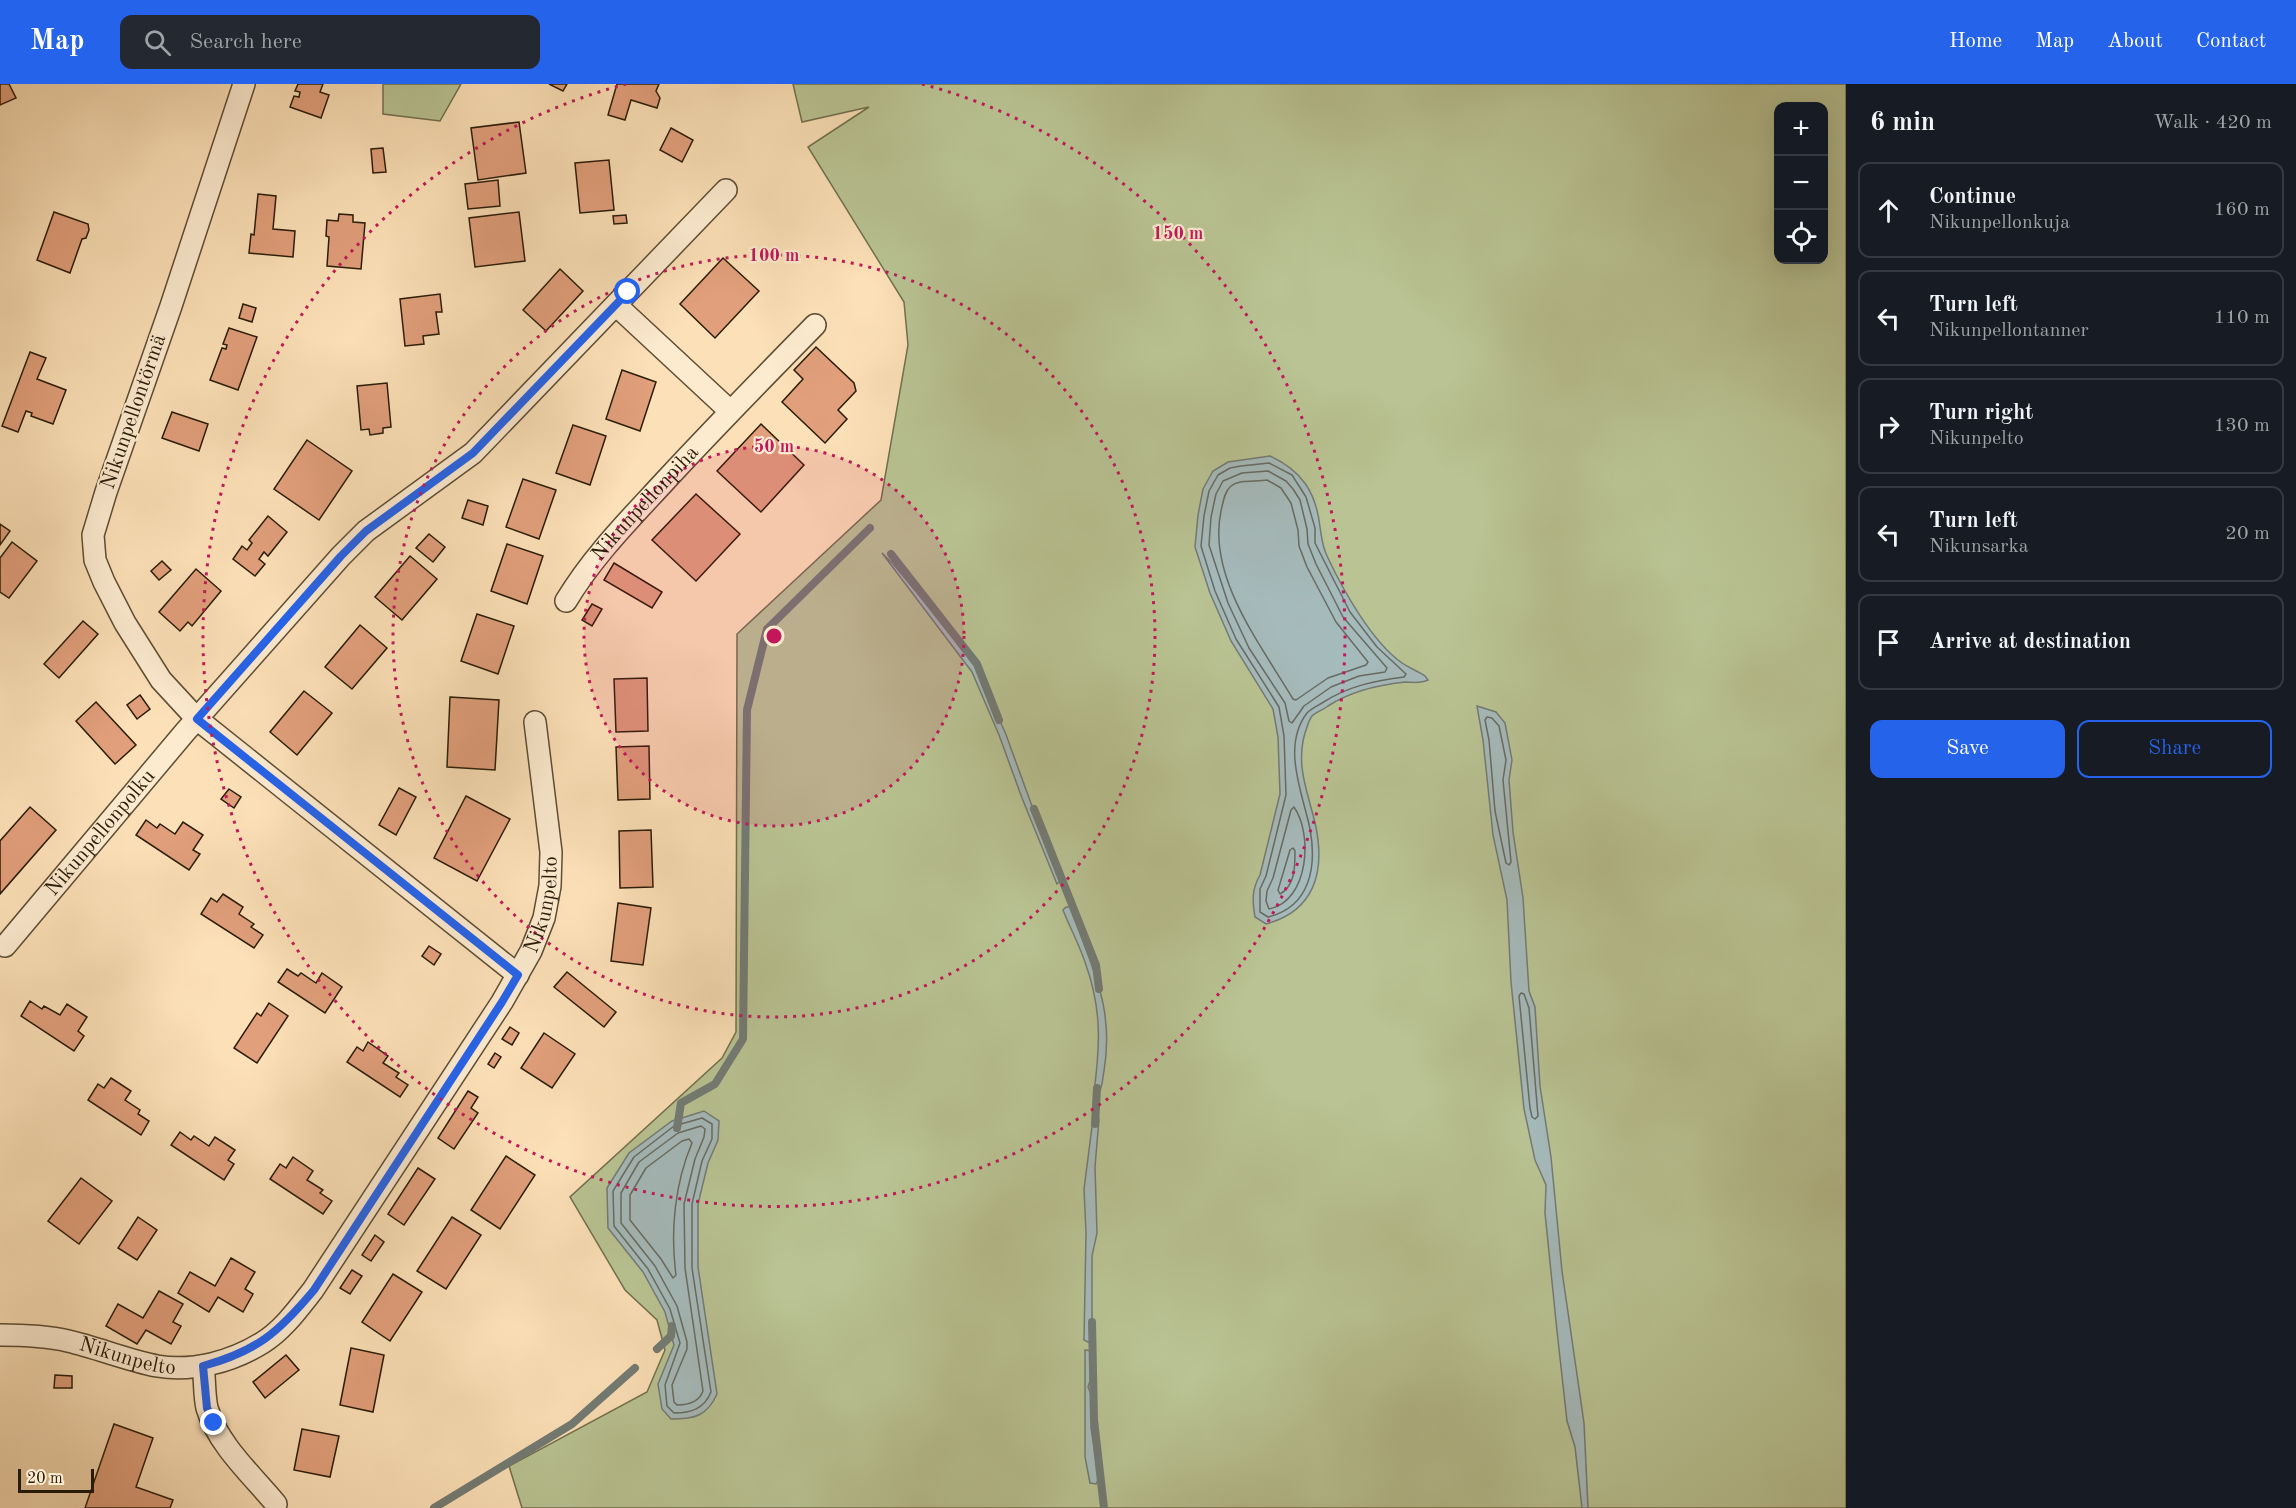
<!DOCTYPE html>
<html lang="en">
<head>
<meta charset="utf-8">
<style>
  :root { --surface:#171b24; --page:#242831; --text:#f1f3f6; --muted:#9ea1a6; --line:#363941; --accent:#2563eb }
  body { margin:0; font-family:"Old Standard TT",serif; background:var(--page); color:var(--text) }
  .controls { position:absolute; right:18px; top:18px; display:grid; overflow:hidden; border-radius:12px; box-shadow:0 6px 24px #0002 }
  .controls button { width:54px; height:54px; display:grid; place-items:center; padding:0; border:0; border-bottom:2px solid var(--line); background:var(--surface); color:var(--text); font:30px sans-serif }
  .scale { position:absolute; left:18px; bottom:15px; width:76px; box-sizing:border-box; padding-left:6px; border:3px solid #291c09; border-top:0; font-size:16px; line-height:21px; white-space:nowrap; color:#291c09; -webkit-text-stroke:4px #fdebd0; paint-order:stroke }
  .stop { position:absolute; width:18px; height:18px; margin:-14px; border:4px solid #2563eb; border-radius:50%; background:#fff }
  .stop.end { background:#2563eb; border-color:#fff; box-shadow:0 2px 6px #0008 }
  .list { margin:0; padding:0; list-style:none }
  h2 { display:flex; justify-content:space-between; align-items:center; height:78px; margin:0; padding:0 24px; font-size:26px }
  h2 small { font-size:20px; font-weight:400; color:var(--muted) }
  .list li { display:grid; grid-template-columns:39px 1fr auto; gap:18px; align-items:center; box-sizing:border-box; height:96px; margin:0 12px 12px; padding:0 12px; border:2px solid var(--line); border-radius:12px }
  .list b { display:block; font-size:22px; white-space:nowrap }
  .list p { margin:0; font-size:20px; white-space:nowrap; color:var(--muted) }
  .list em { font-size:20px; font-style:normal; color:var(--muted) }
  .actions { display:flex; gap:12px; padding:18px 24px }
  .actions a { flex:1; padding:14px 0; border:2px solid var(--accent); border-radius:12px; text-align:center; font-size:21px; color:var(--accent) }
  .actions .main { background:var(--accent); color:#fff }
  .icon { flex:none; width:33px; height:33px; fill:none; stroke:currentColor; stroke-width:2; stroke-linecap:round; stroke-linejoin:round }
  .map { position:relative; flex:none; width:1846px; height:1424px; overflow:hidden }
  header { display:flex; align-items:center; gap:36px; box-sizing:border-box; height:84px; padding:0 30px; background:var(--accent); color:#fff }
  header strong { font-size:28px }
  nav { display:flex; gap:33px; margin-inline-start:auto; font-size:21px }
  .search { width:420px; height:54px; background:var(--page); display:flex; align-items:center; gap:15px; box-sizing:border-box; padding:0 21px; border-radius:12px; color:var(--muted); font-size:22px }
  main { display:flex }
  aside { flex:1; background:var(--surface) }
  .map>svg:first-child { display:block }
  .green { fill:#b9c393; stroke:#71704e; stroke-width:1.5; fill-rule:evenodd }
  .water { fill:#a5babb; stroke:#737b74; stroke-width:1.5 }
  .lines { fill:none; stroke-linecap:round; stroke-linejoin:round }
  .shore { stroke:#676b62; stroke-width:1.5 }
  .stream { stroke:#737b74; stroke-width:8 }
  .building { fill:#e19f7b; stroke:#291c09; stroke-width:1.5 }
  .minor-casing { stroke:#5e4d34; stroke-width:24 }
  .minor { stroke:#fdebd0; stroke-width:21 }
  .route { stroke:#2563eb; stroke-width:8 }
  .ring { fill:none; stroke:#c2185b; stroke-width:3; stroke-dasharray:3 6 }
  .labels { text-anchor:middle; dominant-baseline:central; stroke-width:4.5; stroke-linejoin:round; paint-order:stroke }
  .street-label { font-size:21px; fill:#291c09; stroke:#fdebd0 }
  .centre { fill:#c2185b; stroke:#fdebd0; stroke-width:3 }
  .ring-label { font-size:18px; text-anchor:middle; font-weight:bold; fill:#c2185b; stroke:#fdebd0; stroke-width:4.5; stroke-linejoin:round; paint-order:stroke }
</style>
</head>
<body>
<header>
<strong>Map</strong>
<div class="search"><svg class="icon" aria-label="search" viewBox="0 0 24 24"><circle cx="10" cy="10" r="6"/><path d="M15 15l6 6"/></svg>Search here</div>
<nav><a>Home</a><a>Map</a><a>About</a><a>Contact</a></nav>
</header>
<main>
<div class="map">
<svg width="1846" height="1424" viewBox="0 0 1846 1424">
  <rect width="100%" height="100%" fill="#fce0b7"/>
  <filter id="stains"><feTurbulence type="fractalNoise" baseFrequency=".00333" numOctaves="4"/><feColorMatrix values="0 0 0 0 .2 0 0 0 0 .09 0 0 0 0 .02 0 0 0 .5 -.17"/></filter>
  <radialGradient id="worn" r=".72"><stop offset=".6" stop-color="#630" stop-opacity="0"/><stop offset="1" stop-color="#630" stop-opacity=".3"/></radialGradient>
  <g class="green">
    <path d="M383 0H461L440 37 383 30Z"/>
    <path d="M793 0H1846V1424H522L509 1382 647 1308 665 1266 657 1236 625 1206 570 1113 722 974 736 948 737 550 881 416 908 261 904 218 808 63 869 23 802 38ZM1778 22H1824V176H1778Z"/>
  </g>
  <g class="water">
    <path d="M1270 372C1302 387 1316 408 1320 443 1322 455 1322 463 1328 474 1343 506 1372 558 1402 579 1409 584 1418 587 1425 592L1428 596C1420 600 1413 598 1405 598 1377 601 1351 607 1328 622 1323 626 1316 628 1312 632 1308 637 1307 644 1305 649 1295 683 1309 711 1316 743 1325 789 1314 827 1266 840L1255 833C1252 816 1252 805 1260 791L1280 710 1278 653 1273 625 1231 557 1210 509 1195 463 1198 431 1203 405 1213 387 1228 378Z"/>
    <path d="M882 469 894 481 971 574 1005 648 1048 766 1060 791V797L1057 800 1022 714 999 651 972 588Z"/>
    <path d="M1477 622 1496 628 1505 639 1512 676 1509 696 1513 748 1523 814 1529 907 1535 923 1540 1002 1551 1073 1562 1187 1584 1339 1588 1424H1582L1575 1363 1567 1337 1557 1247 1545 1129 1546 1101 1535 1076 1524 1025 1511 898 1507 816 1493 751 1483 656Z"/>
    <path d="M1066 823H1071C1090 883 1115 920 1104 987 1102 997 1103 1004 1097 1012L1094 1008C1100 962 1102 926 1086 881 1080 862 1070 844 1063 826Z"/>
    <path d="M704 1027 719 1037 718 1056 708 1079 698 1120V1183L717 1310C707 1332 695 1335 671 1335L662 1325 658 1300 674 1261 665 1228 643 1188 608 1144 607 1104 629 1069 672 1037Z"/>
    <path d="M1096 1031 1099 1035 1095 1083 1097 1149 1092 1172V1246L1090 1259 1084 1256 1086 1149 1084 1105 1093 1035Z"/>
    <path d="M1085 1266 1093 1267 1094 1284 1088 1303 1092 1313 1091 1344 1099 1394 1096 1400 1090 1399 1085 1373Z"/>
  </g>
  <g class="lines">
    <g class="shore">
      <path d="M1269 379 1292 391 1306 413 1315 444V459L1350 528 1377 563 1406 590 1404 593C1374 597 1348 602 1322 619 1317 622 1311 625 1307 629 1281 663 1303 710 1310 745 1317 783 1310 823 1268 833L1260 828V805L1266 792 1286 711 1284 652 1279 623 1236 555 1215 507 1201 462 1204 432 1209 407 1218 391 1230 384 1241 382Z"/>
      <path d="M1268 387 1286 397 1293 405 1300 416 1307 445 1308 460 1316 480 1343 533 1387 584 1385 588 1359 592 1331 603 1304 622 1292 639 1289 637 1285 619 1249 564 1228 519 1209 461 1211 433 1216 410 1223 397 1242 389Z"/>
      <path d="M1267 396 1281 404 1291 419 1298 446 1299 462 1307 483 1336 538 1368 578 1366 581 1328 594 1296 616 1293 615C1261 561 1207 493 1221 427 1223 419 1224 408 1231 402 1240 395 1256 398 1267 396Z"/>
      <path d="M1487 633 1492 634 1499 642 1506 676 1503 696 1511 778 1509 781 1506 779 1495 727 1489 656 1485 636Z"/>
      <path d="M1294 723C1313 750 1309 817 1269 825L1266 817 1267 807 1273 794 1291 726Z"/>
      <path d="M1293 764 1295 767C1295 783 1295 802 1280 810L1278 806 1290 766Z"/>
      <path d="M1521 909 1524 910 1529 924 1538 1032 1535 1035 1532 1033 1530 1024 1519 912Z"/>
      <path d="M702 1034 712 1040V1055L702 1077 692 1120V1184L711 1308C704 1325 691 1329 674 1329L667 1322 665 1301 680 1259 670 1225 648 1185 614 1142 613 1107 634 1073 674 1042Z"/>
      <path d="M701 1042 705 1045 704 1053 695 1075 684 1120 685 1184 703 1307C699 1318 689 1321 677 1321L674 1318 672 1301 687 1265V1258L677 1222 655 1182 621 1139V1109L639 1078 678 1049Z"/>
      <path d="M689 1055 692 1059C675 1099 670 1147 676 1191L673 1194 661 1175 630 1136V1111L646 1084 682 1057Z"/>
    </g>
    <g class="stream">
      <path d="M891 470 977 580 999 636"/>
      <path d="M1034 725 1096 881 1099 905"/>
      <path d="M1095 1040 1097 1004"/>
      <path d="M677 1044 681 1019 715 1000 743 955 747 626 767 545 870 444"/>
      <path d="M1092 1238 1094 1336 1104 1424"/>
      <path d="M657 1265 671 1252 672 1242"/>
      <path d="M434 1424 572 1340 635 1284"/>
    </g>
  </g>
  <g class="building">
    <path d="M0 0H9L16 14 0 21Z"/>
    <path d="M298 0H323L320 8 329 11 321 34 290 23 294 12 299 13 300 8 295 7Z"/>
    <path d="M549 0H567L563 7Z"/>
    <path d="M617 0H659L656 7 660 14 657 24 631 16 625 36 608 31Z"/>
    <path d="M519 38 526 89 478 96 471 44Z"/>
    <path d="M671 44 693 56 682 78 660 66Z"/>
    <path d="M383 64 386 88 373 89 371 65Z"/>
    <path d="M609 76 614 126 580 129 575 79Z"/>
    <path d="M498 96 500 122 468 125 465 100Z"/>
    <path d="M258 110 276 112 273 145 295 147 293 173 249 169 251 150 254 151Z"/>
    <path d="M54 128 88 140 89 146 86 154 82 155 70 189 37 176Z"/>
    <path d="M519 128 525 177 475 183 469 134Z"/>
    <path d="M339 130 353 131V138L365 139 361 185 327 182 329 153 326 152 327 136 338 137Z"/>
    <path d="M626 131 627 139 614 140 613 132Z"/>
    <path d="M723 174 759 207 715 254 680 220Z"/>
    <path d="M560 185 583 207 546 247 523 226Z"/>
    <path d="M440 210 442 228H436L439 250 423 252 424 260 405 262 400 215Z"/>
    <path d="M243 220 256 224 252 238 239 234Z"/>
    <path d="M229 244 257 253 238 306 210 296 222 264 226 265 227 261 223 260Z"/>
    <path d="M816 263 854 299 856 307 838 326 847 335 825 359 782 318 803 295 794 286Z"/>
    <path d="M30 268 46 274 37 295 66 306 53 340 31 332 32 329 26 327 18 348 2 342Z"/>
    <path d="M622 286 656 298 640 347 606 335Z"/>
    <path d="M387 299 391 343 383 344V349L370 351 369 345 361 346 357 302Z"/>
    <path d="M172 328 208 340 199 367 162 354Z"/>
    <path d="M761 340 804 381 761 428 717 387Z"/>
    <path d="M573 341 606 352 590 401 556 389Z"/>
    <path d="M307 356 352 387 319 436 274 405Z"/>
    <path d="M523 395 556 406 539 455 506 443Z"/>
    <path d="M696 410 740 450 696 497 652 456Z"/>
    <path d="M468 416 488 422 483 441 462 434Z"/>
    <path d="M268 432 287 448 268 472 264 468 259 475 265 480 255 492 233 475 242 462 247 466 252 459 249 456Z"/>
    <path d="M0 440 10 447 0 461Z"/>
    <path d="M429 450 445 463 433 478 416 464Z"/>
    <path d="M12 458 37 477 9 514 0 508V474Z"/>
    <path d="M507 460 543 472 527 520 491 507Z"/>
    <path d="M410 472 437 495 402 536 375 513Z"/>
    <path d="M162 477 171 486 159 496 151 487Z"/>
    <path d="M614 479 662 508 652 524 604 496Z"/>
    <path d="M196 485 221 507 192 542 188 538 180 547 159 528Z"/>
    <path d="M592 520 602 525 592 542 582 536Z"/>
    <path d="M477 530 514 542 498 590 461 577Z"/>
    <path d="M83 537 98 550 59 594 44 580Z"/>
    <path d="M360 541 387 564 352 605 325 583Z"/>
    <path d="M647 594 648 647 616 648 614 595Z"/>
    <path d="M304 607 332 629 297 671 270 648Z"/>
    <path d="M140 611 150 625 137 635 127 621Z"/>
    <path d="M450 613 499 616 495 686 447 683Z"/>
    <path d="M96 618 136 661 115 680 76 637Z"/>
    <path d="M649 662 650 715 618 716 616 663Z"/>
    <path d="M399 704 416 713 396 751 379 741Z"/>
    <path d="M229 705 241 713 234 724 221 715Z"/>
    <path d="M466 712 510 735 477 797 434 774Z"/>
    <path d="M30 723 56 746 0 810V757Z"/>
    <path d="M146 736 157 744 160 740 175 750 183 738 203 751 193 766 200 770 189 786 136 751Z"/>
    <path d="M651 746 653 803 620 804 619 747Z"/>
    <path d="M223 810 243 823 239 830 254 840 251 843 263 851 254 864 201 830 211 814 217 818Z"/>
    <path d="M618 819 651 824 643 881 611 877Z"/>
    <path d="M429 862 441 870 434 881 422 872Z"/>
    <path d="M287 885 298 892 301 889 316 899 322 889 342 903 325 929 278 898Z"/>
    <path d="M567 888 616 928 604 943 554 903Z"/>
    <path d="M30 917 42 925 44 922 60 931 67 920 87 933 78 947 84 952 74 967 21 932Z"/>
    <path d="M269 919 288 932 257 979 234 964 257 929 261 932Z"/>
    <path d="M510 943 519 949 512 961 502 955Z"/>
    <path d="M544 949 575 970 552 1004 521 984Z"/>
    <path d="M368 958 388 972 383 979 399 989 396 993 408 1001 400 1013 347 978 357 963 363 967Z"/>
    <path d="M495 969 501 973 494 984 488 980Z"/>
    <path d="M111 994 131 1007 125 1016 140 1026 138 1030 149 1037 141 1051 88 1016 98 1000 104 1004Z"/>
    <path d="M468 1007 478 1013 471 1024 478 1029 454 1065 438 1054Z"/>
    <path d="M180 1048 191 1056 194 1052 209 1062 215 1053 235 1066 228 1076 234 1080 224 1096 171 1061Z"/>
    <path d="M506 1072 535 1091 500 1145 471 1126Z"/>
    <path d="M293 1073 313 1087 307 1096 323 1106 320 1109 332 1117 323 1130 270 1095 280 1080 286 1084Z"/>
    <path d="M418 1084 435 1095 404 1141 388 1130Z"/>
    <path d="M81 1094 112 1117 79 1160 48 1137Z"/>
    <path d="M138 1133 157 1146 137 1176 118 1164Z"/>
    <path d="M452 1133 481 1151 446 1205 417 1187Z"/>
    <path d="M375 1151 384 1158 371 1177 362 1171Z"/>
    <path d="M231 1174 255 1188 245 1205 253 1210 243 1228 218 1213 209 1228 178 1209 190 1188 215 1202Z"/>
    <path d="M352 1186 362 1192 350 1210 340 1204Z"/>
    <path d="M393 1190 422 1208 390 1257 362 1238Z"/>
    <path d="M159 1207 183 1220 173 1238 181 1242 171 1260 146 1246 137 1260 106 1242 118 1220 143 1234Z"/>
    <path d="M351 1264 384 1271 373 1328 340 1321Z"/>
    <path d="M286 1271 299 1286 265 1314 253 1298Z"/>
    <path d="M55 1291 72 1292V1304H54Z"/>
    <path d="M114 1340 153 1354 136 1403 173 1416 170 1424H85Z"/>
    <path d="M302 1345 339 1352 330 1393 294 1386Z"/>
  </g>
  <g class="lines">
    <defs>
      <g id="minor">
        <path d="M244 0 171 222 106 408 93 451 95 476 104 498 125 539 161 596 197 635 518 891"/>
        <path d="M616 221 730 327"/>
        <path id="s1" d="M566 517C593 472 630 435 665 397 714 344 764 293 815 241"/>
        <path id="s2" d="M5 862 185 648 341 472 366 447 473 369 726 106"/>
        <path id="s3" d="M0 1251C22 1251 47 1252 68 1257 98 1264 127 1276 157 1282 193 1288 231 1278 262 1259 283 1246 298 1225 313 1206L502 918 531 867 544 834 550 802 551 768 535 638"/>
        <path d="M203 1282C205 1295 204 1311 207 1324 218 1361 253 1392 276 1420"/>
      </g>
    </defs>
    <use href="#minor" class="minor-casing"/>
    <use href="#minor" class="minor"/>
  </g>
  <g class="lines">
    <path class="route" d="M214 1339 207 1324 203 1282C257 1267 278 1249 314 1206L502 918 518 891 197 635 341 472 366 447 473 369 628 208"/>
  </g>
  <circle cx="774" cy="552" r="190" fill="#c2185b" fill-opacity=".12"/>
  <g class="ring">
    <circle cx="774" cy="552" r="190"/>
    <circle cx="774" cy="552" r="381"/>
    <path d="M922 0A571 571 0 1 1 626 0"/>
  </g>
  <g class="labels">
    <g class="street-label">
      <text transform="translate(134 328) rotate(-71)">Nikunpellontörmä</text>
      <text stroke="none"><textPath href="#s1" startOffset="126">Nikunpellonpiha</textPath></text>
      <text stroke="none"><textPath href="#s2" startOffset="148">Nikunpellonpolku</textPath></text>
      <text stroke="none"><textPath href="#s3" startOffset="796">Nikunpelto</textPath></text>
      <text stroke="none"><textPath href="#s3" startOffset="130">Nikunpelto</textPath></text>
    </g>
  </g>
  <circle cx="774" cy="552" r="9" class="centre"/>
  <g class="ring-label">
    <text x="1178" y="155">150 m</text>
    <text x="774" y="177">100 m</text>
    <text x="774" y="368">50 m</text>
  </g>
  <rect width="100%" height="100%" filter="url(#stains)"/>
  <rect width="100%" height="100%" fill="url(#worn)"/>
</svg>
<div class="controls">
<button>+</button>
<button>−</button>
<button><svg class="icon" aria-label="locate" viewBox="0 0 24 24"><circle cx="12" cy="12" r="6"/><path d="M12 2v4M12 18v4M2 12h4M18 12h4"/></svg></button>
</div>
<div class="scale">20 m</div>
<div class="stop" style="left:628px;top:208px"></div>
<div class="stop end" style="left:214px;top:1339px"></div>
</div>
<aside>
<h2>6 min<small>Walk · 420 m</small></h2>
<ul class="list">
<li><svg class="icon" aria-label="ahead" viewBox="0 0 24 24"><path d="M12 20V5M6 11l6-6 6 6"/></svg><div><b>Continue</b><p>Nikunpellonkuja</p></div><em>160 m</em></li>
<li><svg class="icon" aria-label="left" viewBox="0 0 24 24"><path d="M17 20v-9H6M10 6l-5 5 5 5"/></svg><div><b>Turn left</b><p>Nikunpellontanner</p></div><em>110 m</em></li>
<li><svg class="icon" aria-label="right" viewBox="0 0 24 24"><path d="M7 20v-9h11M14 6l5 5-5 5"/></svg><div><b>Turn right</b><p>Nikunpelto</p></div><em>130 m</em></li>
<li><svg class="icon" aria-label="left" viewBox="0 0 24 24"><path d="M17 20v-9H6M10 6l-5 5 5 5"/></svg><div><b>Turn left</b><p>Nikunsarka</p></div><em>20 m</em></li>
<li><svg class="icon" aria-label="arrive" viewBox="0 0 24 24"><path d="M6 21V4h12l-3 4 3 4H6"/></svg><div><b>Arrive at destination</b></div></li>
</ul>
<div class="actions"><a class="main">Save</a><a>Share</a></div>
</aside>
</main>
</body>
</html>
